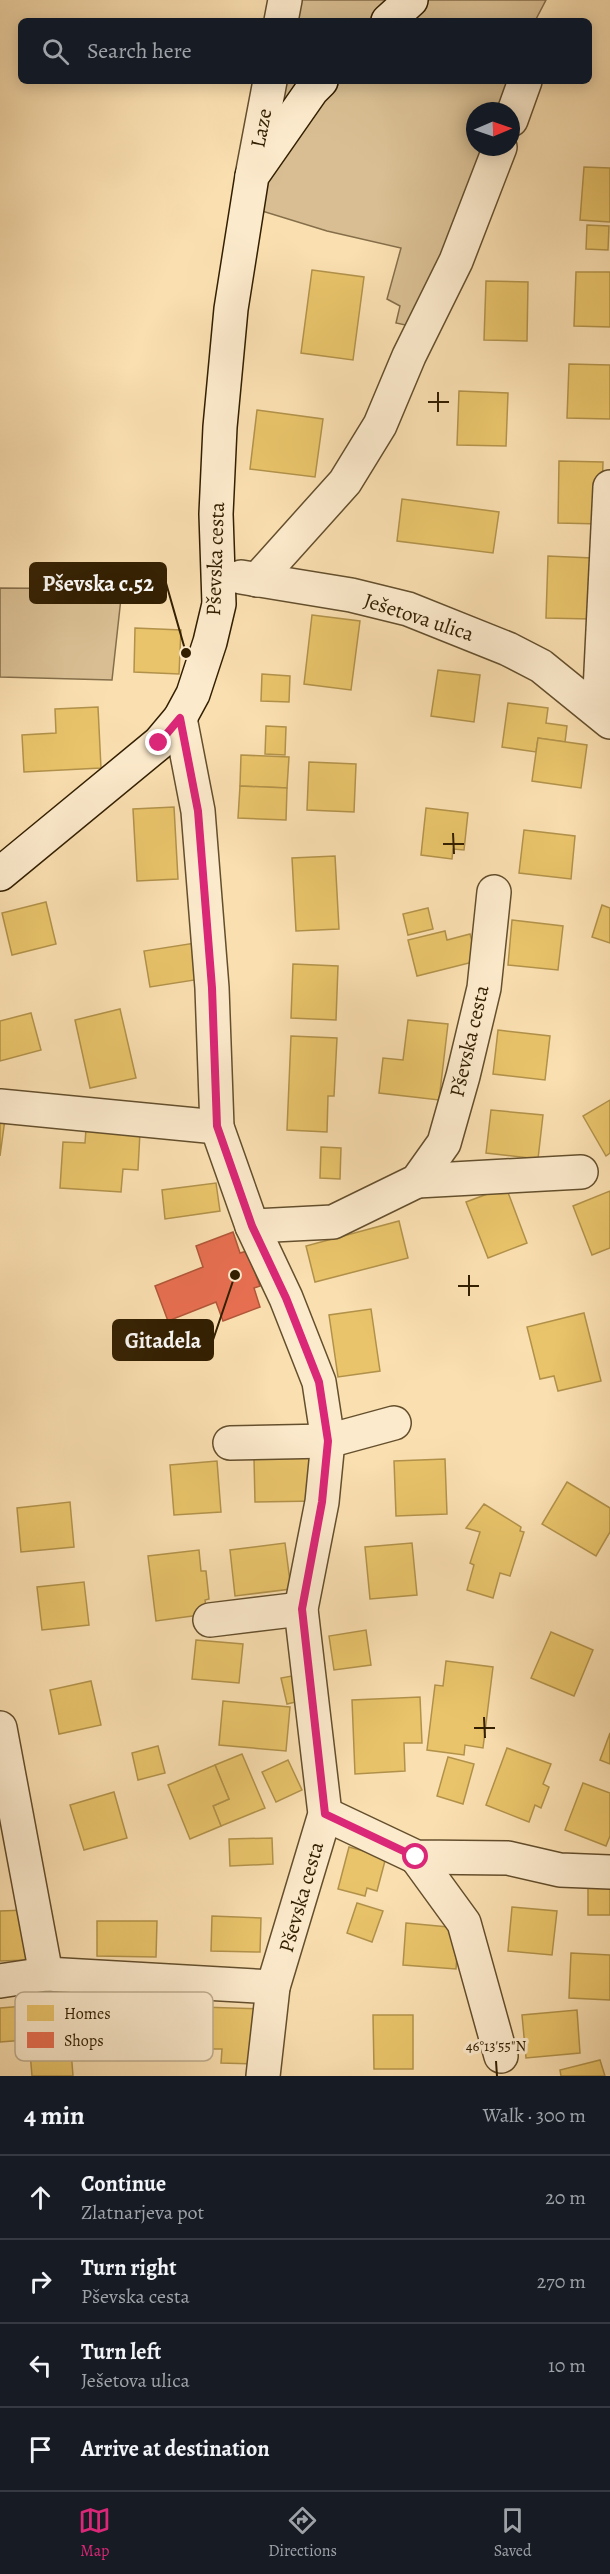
<!DOCTYPE html>
<html lang="en">
<head>
<meta charset="utf-8">
<style>
  :root { --surface:#171b24; --page:#20242c; --text:#f1f3f6; --muted:#9ea1a6; --line:#363941; --accent:#db2777 }
  body { margin:0; font-family:Alegreya,serif; background:var(--page); color:var(--text) }
  .compass { position:absolute; left:466px; top:102px; width:54px; height:54px; border-radius:50%; background:var(--surface); box-shadow:0 3px 15px #0003; rotate:88deg }
  .stop { position:absolute; width:18px; height:18px; margin:-14px; border:4px solid #db2777; border-radius:50%; background:#fff }
  .stop.end { background:#db2777; border-color:#fff; box-shadow:0 2px 6px #0008 }
  .list { margin:0; padding:0; list-style:none }
  h2 { display:flex; justify-content:space-between; align-items:center; height:78px; margin:0; padding:0 24px; font-size:26px }
  h2 small { font-size:20px; font-weight:400; color:var(--muted) }
  .list li { display:grid; grid-template-columns:39px 1fr auto; gap:18px; align-items:center; box-sizing:border-box; height:84px; padding:0 24px; border-top:2px solid var(--line) }
  .list b { display:block; font-size:22px; white-space:nowrap }
  .list p { margin:0; font-size:20px; white-space:nowrap; color:var(--muted) }
  .list em { font-size:20px; font-style:normal; color:var(--muted) }
  .icon { flex:none; width:33px; height:33px; fill:none; stroke:currentColor; stroke-width:2; stroke-linecap:round; stroke-linejoin:round }
  .map { position:relative; flex:none; width:610px; height:2076px; overflow:hidden }
  .search { position:absolute; background:var(--surface); box-shadow:0 3px 15px #0003; left:18px; right:18px; top:18px; height:66px; display:flex; align-items:center; gap:15px; box-sizing:border-box; padding:0 21px; border-radius:9px; color:var(--muted); font-size:22px }
  .sheet { height:414px; background:var(--surface) }
  nav { display:flex; justify-content:space-around; align-items:center; box-sizing:border-box; height:84px; border-top:2px solid var(--line); background:var(--surface); font-size:16px; color:var(--muted) }
  nav a { display:grid; justify-items:center; gap:3px }
  nav .on { color:var(--accent) }
  .map>svg:first-child { display:block }
  .green { fill:#d8be92; stroke:#856e4a; stroke-width:1.5 }
  .homes { fill:#e9c46a; stroke:#b2924a; stroke-width:1.5 }
  .shops { fill:#e76f51; stroke:#b15739; stroke-width:1.5 }
  .lines { fill:none; stroke-linecap:round; stroke-linejoin:round }
  .street-casing { stroke:#644f2d; stroke-width:36 }
  .secondary-casing { stroke:#321f01; stroke-width:36 }
  .street { stroke:#fceacc; stroke-width:33 }
  .secondary { stroke:#fceacc; stroke-width:33 }
  .route { stroke:#db2777; stroke-width:8 }
  .ticks { fill:none; stroke:#321f01; stroke-width:2 }
  .labels { text-anchor:middle; dominant-baseline:central; stroke-width:6; stroke-linejoin:round; paint-order:stroke }
  .street-label { font-size:21px; fill:#321f01; stroke:#fceacc }
  .key { fill:#fceacc; stroke:#bfad8f; stroke-width:1.5 }
  .key-label { font-size:16px; fill:#321f01 }
  .ticks-label { font-size:15px; text-anchor:middle; fill:#321f01; stroke:#fceacc; stroke-width:6; stroke-linejoin:round; paint-order:stroke }
  .leader { fill:none; stroke:#321f01; stroke-width:2 }
  .callout-dot { fill:#321f01; stroke:#fceacc; stroke-width:2 }
  .callout { fill:#321f01; stroke:#321f01; stroke-width:2 }
  .callout-label { font-size:22px; text-anchor:middle; font-weight:bold; fill:#fff }
</style>
</head>
<body>
<div class="map">
<svg width="610" height="2076" viewBox="0 0 610 2076">
  <rect width="100%" height="100%" fill="#fadfb0"/>
  <filter id="stains"><feTurbulence type="fractalNoise" baseFrequency=".00333" numOctaves="4"/><feColorMatrix values="0 0 0 0 .2 0 0 0 0 .09 0 0 0 0 .02 0 0 0 .5 -.17"/></filter>
  <radialGradient id="worn" r=".72"><stop offset=".6" stop-color="#630" stop-opacity="0"/><stop offset="1" stop-color="#630" stop-opacity=".3"/></radialGradient>
  <g class="green">
    <path d="M298 0H546L535 21H294Z"/>
    <path d="M281 81H508L498 111H475V147H486L465 205 410 326 396 323 400 306 387 299 401 248 327 231 262 211Z"/>
    <path d="M0 588 122 589 112 680 0 677Z"/>
  </g>
  <g class="homes">
    <path d="M584 167 610 168V222L580 220Z"/>
    <path d="M587 225 609 226 608 250 586 249Z"/>
    <path d="M312 270 364 277 353 360 301 353Z"/>
    <path d="M576 272H610V327L574 326Z"/>
    <path d="M486 281 528 282 527 341 484 340Z"/>
    <path d="M569 364 610 365V419L567 418Z"/>
    <path d="M459 391 508 393 506 446 457 445Z"/>
    <path d="M257 410 323 419 315 477 250 469Z"/>
    <path d="M559 461 603 462 601 524 558 523Z"/>
    <path d="M402 499 499 512 493 553 397 541Z"/>
    <path d="M548 556 592 558 591 619 546 618Z"/>
    <path d="M312 615 360 621 351 690 304 684Z"/>
    <path d="M135 628 181 630 179 674 134 672Z"/>
    <path d="M438 670 480 675 474 722 431 716Z"/>
    <path d="M262 674 290 676 289 702 261 701Z"/>
    <path d="M508 703 548 708 546 723 567 726 565 742 538 738 536 752 502 747Z"/>
    <path d="M98 707 101 768 24 772 22 735 56 733 55 709Z"/>
    <path d="M266 726 286 727 285 755 265 754Z"/>
    <path d="M538 738 587 745 581 788 532 781Z"/>
    <path d="M241 755 289 757 287 788 240 786Z"/>
    <path d="M309 762 356 764 354 812 307 810Z"/>
    <path d="M240 786 287 788 286 820 238 818Z"/>
    <path d="M174 807 178 879 137 881 133 809Z"/>
    <path d="M426 808 468 813 464 850 453 849 452 859 421 855Z"/>
    <path d="M524 830 575 836 571 879 519 873Z"/>
    <path d="M335 856 339 929 296 931 292 858Z"/>
    <path d="M46 902 56 944 12 955 2 913Z"/>
    <path d="M602 905 610 908V943L592 937Z"/>
    <path d="M428 908 433 929 408 935 403 914Z"/>
    <path d="M512 920 563 926 558 970 508 965Z"/>
    <path d="M445 931 447 940 470 934 477 961 417 976 408 940Z"/>
    <path d="M195 943 201 979 150 987 144 951Z"/>
    <path d="M293 964 338 966 336 1020 291 1018Z"/>
    <path d="M120 1009 136 1078 90 1088 75 1020Z"/>
    <path d="M31 1013 41 1050 0 1061V1021Z"/>
    <path d="M408 1020 448 1024 439 1100 379 1093 383 1058 403 1060Z"/>
    <path d="M498 1030 550 1036 545 1080 493 1074Z"/>
    <path d="M291 1036 337 1038 334 1096H328L327 1132 287 1130Z"/>
    <path d="M610 1100V1153L606 1156 583 1116Z"/>
    <path d="M491 1110 543 1115 538 1159 486 1153Z"/>
    <path d="M0 1119H5L0 1156Z"/>
    <path d="M86 1129 140 1132 138 1170 123 1169 121 1192 60 1188 63 1142 85 1143Z"/>
    <path d="M321 1147 341 1148 340 1179 320 1178Z"/>
    <path d="M216 1183 220 1211 165 1219 162 1190Z"/>
    <path d="M506 1187 527 1243 488 1258 466 1202Z"/>
    <path d="M610 1191V1248L592 1255 573 1206Z"/>
    <path d="M399 1221 408 1258 315 1282 306 1246Z"/>
    <path d="M371 1309 380 1371 338 1377 329 1315Z"/>
    <path d="M584 1313 601 1381 558 1391 554 1376 540 1379 527 1327Z"/>
    <path d="M317 1458 318 1501 255 1502 254 1459Z"/>
    <path d="M445 1459 447 1514 396 1516 394 1461Z"/>
    <path d="M217 1461 221 1512 174 1515 170 1465Z"/>
    <path d="M567 1482 610 1508V1532L596 1556 542 1524Z"/>
    <path d="M70 1502 74 1547 21 1552 17 1508Z"/>
    <path d="M484 1504 521 1527 520 1531 524 1532 510 1576 500 1573 493 1598 467 1590 474 1565 470 1563 480 1532 466 1528Z"/>
    <path d="M285 1543 291 1589 235 1596 230 1550Z"/>
    <path d="M412 1543 417 1595 370 1599 365 1547Z"/>
    <path d="M199 1550 201 1571H206L209 1599 205 1600 207 1614 156 1621 148 1556Z"/>
    <path d="M84 1582 89 1625 42 1630 37 1587Z"/>
    <path d="M366 1630 371 1665 334 1670 329 1636Z"/>
    <path d="M551 1632 593 1650 574 1696 531 1678Z"/>
    <path d="M196 1640 243 1644 239 1683 192 1679Z"/>
    <path d="M446 1661 493 1667 483 1748 465 1745 464 1755 427 1750 435 1685 443 1686Z"/>
    <path d="M302 1674 308 1699 287 1704 281 1678Z"/>
    <path d="M91 1681 101 1725 59 1734 50 1690Z"/>
    <path d="M420 1697 422 1743H404L405 1771 355 1774 352 1700Z"/>
    <path d="M223 1701 290 1707 286 1751 219 1745Z"/>
    <path d="M610 1733V1764L600 1760Z"/>
    <path d="M158 1746 165 1773 138 1780 132 1753Z"/>
    <path d="M507 1748 551 1764 543 1784 549 1787 541 1808 535 1805 529 1822 486 1805Z"/>
    <path d="M242 1754 265 1808 221 1826 213 1806 229 1799 215 1765Z"/>
    <path d="M448 1757 474 1764 463 1804 437 1796Z"/>
    <path d="M288 1760 302 1790 276 1802 262 1772Z"/>
    <path d="M215 1765 229 1799 213 1806 221 1826 190 1839 168 1785Z"/>
    <path d="M583 1783 610 1793V1836L606 1846 565 1830Z"/>
    <path d="M114 1792 127 1838 84 1850 70 1805Z"/>
    <path d="M272 1838 273 1864 230 1866 229 1839Z"/>
    <path d="M349 1847 386 1857 377 1891 367 1888 365 1896 338 1889Z"/>
    <path d="M588 1883 610 1884V1915H588Z"/>
    <path d="M357 1903 383 1911 372 1942 347 1933Z"/>
    <path d="M512 1907 557 1911 552 1955 508 1951Z"/>
    <path d="M26 1910 29 1960 0 1961V1911Z"/>
    <path d="M212 1916 261 1918 260 1952 211 1951Z"/>
    <path d="M97 1921H157L156 1957 97 1956Z"/>
    <path d="M406 1923 459 1928 456 1969 403 1965Z"/>
    <path d="M571 1953 610 1955V2000L569 1998Z"/>
    <path d="M68 1989 90 1990V2021H67Z"/>
    <path d="M49 2004 51 2038 0 2042V2008Z"/>
    <path d="M200 2007 262 2009 260 2064 221 2063 222 2049H199Z"/>
    <path d="M577 2010 580 2053 526 2058 522 2015Z"/>
    <path d="M373 2015H413V2069H374Z"/>
    <path d="M70 2037 73 2076H32L29 2040Z"/>
    <path d="M600 2060 605 2076H561L560 2070Z"/>
  </g>
  <path class="shops" d="M233 1232 240 1253 247 1251 260 1286 254 1288 260 1307 223 1321 216 1302 168 1321 155 1286 203 1267 196 1246Z"/>
  <g class="lines">
    <defs>
      <g id="street">
        <path d="M281 21 285 0"/>
        <path d="M511 120 525 81"/>
        <path d="M252 176 270 81"/>
        <path d="M241 577 351 595 408 609 508 649 541 666 610 722"/>
        <path d="M257 580 345 482 380 425 409 356 456 261 500 147"/>
        <path d="M599 712 610 487"/>
        <path d="M180 718 198 811 212 988 217 1127 252 1226 286 1298 319 1382 328 1441 322 1502 301 1609 325 1814 273 1987 263 2076"/>
        <path d="M0 1106 217 1127"/>
        <path d="M417 1181 581 1172"/>
        <path d="M252 1226 333 1222 417 1181 444 1143 463 1076 484 988 494 892"/>
        <path d="M230 1443 328 1441 394 1423"/>
        <path d="M210 1620 301 1609"/>
        <path d="M0 1728 46 1974"/>
        <path d="M325 1814 416 1857 508 1858 560 1870 610 1872"/>
        <path d="M416 1857 464 1923 501 2056"/>
        <path d="M0 1981 46 1974 273 1987"/>
      </g>
      <g id="secondary">
        <path d="M388 21 411 0"/>
        <path d="M0 874 159 743 180 718 193 694 210 642 219 604 216 514 220 427 231 309 252 176 312 90 321 81"/>
      </g>
    </defs>
    <use href="#street" class="street-casing"/>
    <use href="#secondary" class="secondary-casing"/>
    <use href="#street" class="street"/>
    <use href="#secondary" class="secondary"/>
  </g>
  <g class="lines">
    <path class="route" d="M159 743 180 718 198 811 212 988 217 1126 252 1226 286 1298 319 1382 328 1441 322 1502 302 1609 325 1814 416 1857"/>
  </g>
  <path class="ticks" d="M438 392V412M428 402H449M453 833 454 854M443 844H464M469 1275V1296M458 1286H479M484 1717 485 1738M474 1728H495M496 2061 497 2076"/>
  <g class="labels">
    <g class="street-label">
      <text transform="translate(261 128) rotate(-79)">Laze</text>
      <text transform="translate(215 559) rotate(-88)">Pševska cesta</text>
      <text transform="translate(419 617) rotate(18)">Ješetova ulica</text>
      <text transform="translate(469 1041) rotate(-77)">Pševska cesta</text>
      <text transform="translate(301 1897) rotate(-74)">Pševska cesta</text>
    </g>
  </g>
  <rect x="15" y="1992" width="198" height="69" rx="9" class="key"/>
  <rect x="27" y="2005" width="27" height="16" fill="#e9c46a"/>
  <rect x="27" y="2032" width="27" height="16" fill="#e76f51"/>
  <g class="key-label">
    <text x="64" y="2019">Homes</text>
    <text x="64" y="2046">Shops</text>
  </g>
  <g class="ticks-label">
    <text x="496" y="2051">46°13'55"N</text>
  </g>
  <path class="leader" d="M186 653L166 583M235 1275L213 1340"/>
  <g class="callout-dot">
    <circle cx="186" cy="653" r="6"/>
    <circle cx="235" cy="1275" r="6"/>
  </g>
  <g class="callout">
    <rect x="30" y="563" width="136" height="40" rx="6"/>
    <rect x="113" y="1320" width="100" height="40" rx="6"/>
  </g>
  <g class="callout-label">
    <text x="98" y="591">Pševska c.52</text>
    <text x="163" y="1348">Gitadela</text>
  </g>
  <rect width="100%" height="100%" filter="url(#stains)"/>
  <rect width="100%" height="100%" fill="url(#worn)"/>
</svg>
<svg class="compass" viewBox="-18 -18 36 36"><path d="M0-13l5 13h-10z" fill="#e53935"/><path d="M0 13l5-13h-10z" fill="#9ea1a6"/></svg>
<div class="stop" style="left:416px;top:1857px"></div>
<div class="stop end" style="left:159px;top:743px"></div>
<div class="search"><svg class="icon" aria-label="search" viewBox="0 0 24 24"><circle cx="10" cy="10" r="6"/><path d="M15 15l6 6"/></svg>Search here</div>
</div>
<section class="sheet">
<h2>4 min<small>Walk · 300 m</small></h2>
<ul class="list">
<li><svg class="icon" aria-label="ahead" viewBox="0 0 24 24"><path d="M12 20V5M6 11l6-6 6 6"/></svg><div><b>Continue</b><p>Zlatnarjeva pot</p></div><em>20 m</em></li>
<li><svg class="icon" aria-label="right" viewBox="0 0 24 24"><path d="M7 20v-9h11M14 6l5 5-5 5"/></svg><div><b>Turn right</b><p>Pševska cesta</p></div><em>270 m</em></li>
<li><svg class="icon" aria-label="left" viewBox="0 0 24 24"><path d="M17 20v-9H6M10 6l-5 5 5 5"/></svg><div><b>Turn left</b><p>Ješetova ulica</p></div><em>10 m</em></li>
<li><svg class="icon" aria-label="arrive" viewBox="0 0 24 24"><path d="M6 21V4h12l-3 4 3 4H6"/></svg><div><b>Arrive at destination</b></div></li>
</ul>
</section>
<nav>
<a class="on"><svg class="icon" aria-label="map" viewBox="0 0 24 24"><path d="M3 6l6-2 6 2 6-2v14l-6 2-6-2-6 2zM9 4v14M15 6v14"/></svg>Map</a>
<a><svg class="icon" aria-label="directions" viewBox="0 0 24 24"><path d="M12 3l9 9-9 9-9-9zM9 14v-3h6M13 9l2 2-2 2"/></svg>Directions</a>
<a><svg class="icon" aria-label="saved" viewBox="0 0 24 24"><path d="M7 4h10v16l-5-4-5 4z"/></svg>Saved</a>
</nav>
</body>
</html>
